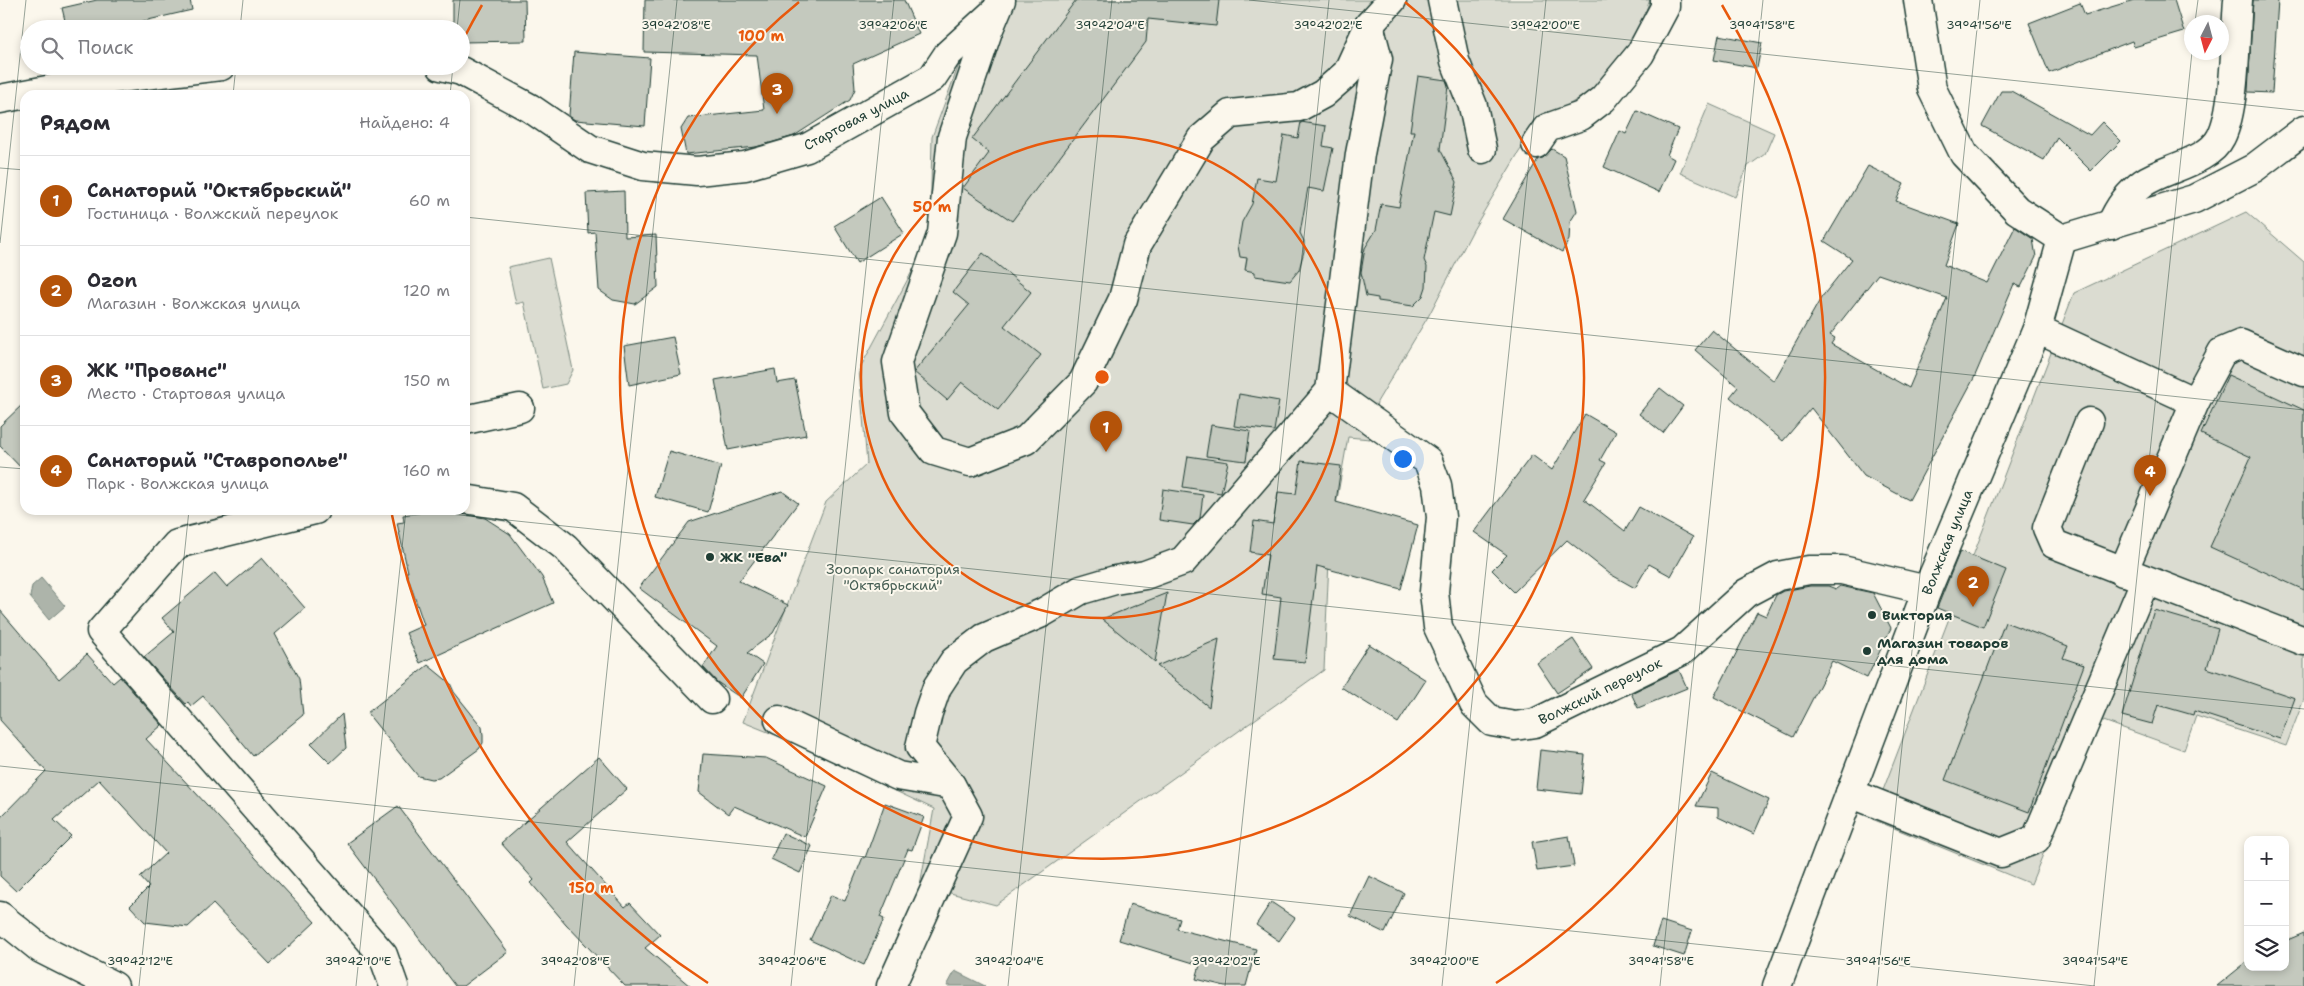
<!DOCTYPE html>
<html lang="ru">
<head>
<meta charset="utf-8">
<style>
  :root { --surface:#fff; --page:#f2f2f3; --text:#2b2b33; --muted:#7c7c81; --line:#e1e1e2; --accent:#b45309 }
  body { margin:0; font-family:"Shantell Sans",sans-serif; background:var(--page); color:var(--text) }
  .controls { position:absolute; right:15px; bottom:15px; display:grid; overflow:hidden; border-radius:10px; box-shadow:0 2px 8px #0003 }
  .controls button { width:45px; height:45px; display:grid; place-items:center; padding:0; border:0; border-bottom:1px solid var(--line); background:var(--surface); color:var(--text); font:25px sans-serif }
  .compass { position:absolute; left:2184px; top:15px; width:45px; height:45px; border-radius:50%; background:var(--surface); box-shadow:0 2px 8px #0003; rotate:186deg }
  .you { position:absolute; left:1402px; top:458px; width:18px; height:18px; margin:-12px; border:4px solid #fff; border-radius:50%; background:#1a73e8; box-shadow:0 0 0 8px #1a73e833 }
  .badge { display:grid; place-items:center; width:32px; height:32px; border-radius:50%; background:var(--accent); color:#fff; font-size:16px; font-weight:700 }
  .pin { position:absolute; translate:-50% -41px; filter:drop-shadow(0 1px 2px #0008) }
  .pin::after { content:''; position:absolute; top:26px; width:18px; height:15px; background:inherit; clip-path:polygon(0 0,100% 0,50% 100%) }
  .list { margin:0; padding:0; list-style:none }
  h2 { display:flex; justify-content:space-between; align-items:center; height:65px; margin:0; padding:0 20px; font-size:21px }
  h2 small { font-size:16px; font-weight:400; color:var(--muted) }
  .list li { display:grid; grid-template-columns:32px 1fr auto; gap:15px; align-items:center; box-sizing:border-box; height:90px; padding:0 20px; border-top:1px solid var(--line) }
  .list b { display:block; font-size:19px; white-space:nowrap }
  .list p { margin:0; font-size:16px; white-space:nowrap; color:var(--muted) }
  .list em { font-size:16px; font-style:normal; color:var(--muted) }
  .icon { flex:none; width:28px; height:28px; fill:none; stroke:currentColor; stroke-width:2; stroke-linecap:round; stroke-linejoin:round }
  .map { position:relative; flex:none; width:2304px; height:986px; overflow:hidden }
  .search { position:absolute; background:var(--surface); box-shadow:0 2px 8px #0003; left:20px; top:20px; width:450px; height:55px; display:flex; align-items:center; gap:12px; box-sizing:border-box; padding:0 18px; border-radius:28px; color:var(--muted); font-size:19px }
  .panel { position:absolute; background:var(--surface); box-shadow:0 2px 8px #0003; left:20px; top:90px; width:450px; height:425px; border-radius:15px }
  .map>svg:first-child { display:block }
  .green { fill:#dbdcd1; stroke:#7d8c82 }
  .water { fill:#adb4aa; stroke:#74847b }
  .building { fill:#c4c9be; stroke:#1f3d34; fill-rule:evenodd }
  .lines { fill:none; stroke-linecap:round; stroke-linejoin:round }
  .minor-casing { stroke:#1f3d34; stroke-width:31 }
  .minor { stroke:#fbf7ec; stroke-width:28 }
  .ticks { fill:none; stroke:#1f3d34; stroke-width:1; stroke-opacity:0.45 }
  .ring { fill:none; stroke:#e8590c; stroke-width:2.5 }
  .poi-dot { fill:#1f3d34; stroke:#fbf7ec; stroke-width:2 }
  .labels { text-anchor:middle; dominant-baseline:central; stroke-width:4; stroke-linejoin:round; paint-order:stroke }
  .street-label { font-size:14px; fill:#1f3d34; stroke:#fbf7ec }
  .poi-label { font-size:14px; font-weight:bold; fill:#1f3d34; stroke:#fbf7ec; text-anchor:start }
  .park-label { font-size:14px; fill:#455d53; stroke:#fbf7ec }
  .ticks-label { font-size:12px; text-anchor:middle; fill:#1f3d34; stroke:#fbf7ec; stroke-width:4; stroke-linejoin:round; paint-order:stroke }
  .centre { fill:#e8590c; stroke:#fbf7ec; stroke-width:2.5 }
  .ring-label { font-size:15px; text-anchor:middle; font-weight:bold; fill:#e8590c; stroke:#fbf7ec; stroke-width:4; stroke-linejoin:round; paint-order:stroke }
</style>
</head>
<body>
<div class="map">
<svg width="2304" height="986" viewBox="0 0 2304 986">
  <rect width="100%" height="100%" fill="#fbf7ec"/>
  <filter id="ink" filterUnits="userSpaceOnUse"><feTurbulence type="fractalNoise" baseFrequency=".02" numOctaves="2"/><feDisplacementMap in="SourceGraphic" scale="10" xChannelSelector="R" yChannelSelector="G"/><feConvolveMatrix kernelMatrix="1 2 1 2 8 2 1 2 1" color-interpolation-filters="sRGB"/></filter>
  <g filter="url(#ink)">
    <g class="green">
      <path d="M983 0H1650L1636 36 1595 89 1541 121 1519 152 1473 230 1429 315 1377 402 1370 439 1348 437 1330 539 1324 670 996 905 920 885 934 809 778 736 743 722 826 502 867 464 859 370 930 238 932 137Z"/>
      <path d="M1709 104 1774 133 1765 154 1748 166 1735 197 1680 173Z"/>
      <path d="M2246 212 2304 262V699L2286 746 2196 716 2184 750 2098 719 2031 884 1872 819 2074 293Z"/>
      <path d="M549 258 573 370 566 384 543 389 524 302 516 304 508 267Z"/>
    </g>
    <g class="water">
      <path d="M41 578 65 606 49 620 30 597 32 586Z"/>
      <path d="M955 971 985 986H947Z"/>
    </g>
    <g class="building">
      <path d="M97 0H190L192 10 135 23 137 29H67L62 8Z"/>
      <path d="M453 0H525L526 41 461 42V29H453Z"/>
      <path d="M645 0H904L919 34 853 64 855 89 850 100 794 136 756 147 686 154 681 129 688 118 764 110 757 55 644 52Z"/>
      <path d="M1076 0H1219L1216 26 1148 19 1146 42 1012 221 963 188 989 153 972 139Z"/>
      <path d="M2134 0H2174L2184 32 2134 47 2132 41 2049 73 2029 23 2080 3 2085 15Z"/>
      <path d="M2253 0H2278L2272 93 2248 92Z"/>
      <path d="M1719 35 1762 43 1757 68 1714 60Z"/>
      <path d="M574 52 650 58 645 126 575 120 569 116Z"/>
      <path d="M1418 76 1446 80 1448 86 1440 149 1457 182 1450 216 1434 212 1424 260 1427 267 1426 287 1423 296 1413 306 1378 301V298L1366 296 1361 272 1365 248 1376 230 1381 204 1399 207 1414 131H1410Z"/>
      <path d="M2001 91H2011L2090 135 2102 122 2121 141 2091 171 2057 137 2044 160 1982 126Z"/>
      <path d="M1637 111 1678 129 1667 155 1674 159 1659 192 1604 167 1620 131 1626 134Z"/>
      <path d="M1301 122 1326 126 1323 146 1333 148 1324 191 1308 188 1300 233 1304 241V251L1299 270 1290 281 1255 276V272L1245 270 1247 258 1240 257 1238 246 1242 222 1252 204 1257 178 1276 181 1284 135 1298 138Z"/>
      <path d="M1552 149 1564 156 1577 211 1570 222 1569 240 1562 252 1503 219 1538 159 1543 158Z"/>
      <path d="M1868 166 1904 184 1896 201 1959 224 1944 265 1987 283 2015 227 2033 239 2036 257 2021 287 2014 284 1974 378 1909 500 1864 476 1811 408 1783 441 1730 397 1738 387 1695 350 1712 330 1774 381 1821 298 1852 259 1824 241ZM1878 274 1947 298 1909 388 1831 344 1835 338 1830 335Z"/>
      <path d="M624 191 625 237 656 235 658 287 635 304 613 300 599 290 595 232 588 233 586 193Z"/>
      <path d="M881 197 904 233 857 263 834 226Z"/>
      <path d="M983 253 1031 292 1004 326 1041 355 998 410 962 382 947 400 914 372 969 305 953 292Z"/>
      <path d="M673 337 681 374 629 385 624 346Z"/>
      <path d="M775 369 777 383 795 380 806 435 728 450 715 380Z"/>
      <path d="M2228 375 2304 410V590L2210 547 2251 457 2201 434Z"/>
      <path d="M1660 388 1683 406 1663 433 1639 414Z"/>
      <path d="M1239 394 1279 401 1274 431 1234 426Z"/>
      <path d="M25 402V472L0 446V426Z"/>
      <path d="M1585 414 1616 432 1600 460 1606 463 1584 499 1625 531 1639 507 1693 537 1671 576 1649 564 1635 588 1610 574 1567 540 1514 592 1492 570 1507 555 1474 532 1532 455 1552 470Z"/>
      <path d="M1211 425 1250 431 1246 461 1206 456Z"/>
      <path d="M669 451 721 466 708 512 655 497Z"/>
      <path d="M1188 456 1228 462 1221 493 1183 487Z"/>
      <path d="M1301 461 1341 466 1336 502 1418 525 1401 589 1317 566 1305 662 1274 659 1281 597 1262 594 1268 555 1250 552 1254 521 1273 524 1278 492 1296 494Z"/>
      <path d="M1163 489 1203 495 1200 518 1193 525 1159 520Z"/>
      <path d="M782 491 798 503 739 581 788 605 773 633 747 653 763 664 741 698 717 682 703 667 717 646 639 588 689 522Z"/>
      <path d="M438 510H454L462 514 485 518 510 534 542 577 553 603 420 663 406 633 424 625 406 572H408L397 523 404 522 403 515Z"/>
      <path d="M1960 551 2006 570 1983 627 1937 608Z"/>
      <path d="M262 558 305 608 275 634 299 679 303 715 253 756 203 696 191 706 188 702 186 704 144 657 174 632 162 618 215 573 227 587Z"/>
      <path d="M1810 586H1828L1836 589 1840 586 1873 593 1891 628 1867 678 1832 661 1793 737 1714 697 1757 612 1766 616 1776 595 1783 591Z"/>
      <path d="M1167 593 1155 662 1102 619Z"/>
      <path d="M0 610 59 679 87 654 113 683 120 677 162 725 146 739 315 922 270 964 213 904 188 927 145 922 130 906 149 887 140 877 166 853 99 780 54 820 71 836 16 891 0 876V818L46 771 0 720Z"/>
      <path d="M2154 610 2218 629 2207 668 2295 698 2280 739 2194 711 2193 715 2158 705 2152 724 2122 716Z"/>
      <path d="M2005 622 2068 646 2063 658 2084 665 2029 812 1945 780Z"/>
      <path d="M1219 639 1209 707 1157 666Z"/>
      <path d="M1573 639 1593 669 1557 693 1537 663Z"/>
      <path d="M1369 644 1426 680 1398 723 1341 687Z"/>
      <path d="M428 665 450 683 454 692 482 727 483 735V743L479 749 439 778 431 779 418 776 367 713Z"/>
      <path d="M1679 670 1687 688 1638 708 1631 693Z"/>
      <path d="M342 714 346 748 330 763 311 744Z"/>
      <path d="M1540 750 1585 755 1581 794 1536 789Z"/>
      <path d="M703 754 766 758 827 786 805 837 734 806 728 814 699 792Z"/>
      <path d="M599 757 627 789 567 842 625 907 630 903 660 935 645 948 690 986H625L566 924 531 883 534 880 501 843Z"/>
      <path d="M1712 773 1769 800 1754 834 1718 817V808L1696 806Z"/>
      <path d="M885 803 924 817 912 850 908 849 880 917 884 919 864 965 810 940 831 895 845 901 863 857 865 858Z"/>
      <path d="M398 806 508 952 463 986H455L347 843Z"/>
      <path d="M783 833 812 846 800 873 771 859Z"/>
      <path d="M1569 836 1574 866 1537 871 1532 842Z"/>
      <path d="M1369 876 1404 893 1385 933 1350 916Z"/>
      <path d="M1271 902 1295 918 1279 941 1256 925Z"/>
      <path d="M1130 904 1180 919 1177 929 1256 949 1246 986H1225L1196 979 1200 965 1119 940Z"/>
      <path d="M1661 921 1692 931 1684 956 1653 946Z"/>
      <path d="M2304 933V986H2217L2248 961V967H2285V941Z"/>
    </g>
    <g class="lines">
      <defs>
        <g id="minor">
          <path d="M1001 0 988 31 952 137 942 233 897 362 905 413 934 451 970 462 1026 440 1083 382 1123 299 1137 245 1201 139 1230 114 1299 107 1323 94 1347 73 1369 25 1392 0"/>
          <path d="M1442 0 1455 61 1473 106 1482 149"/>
          <path d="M1918 0 1932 89 1964 154 2017 210 2062 239 2194 199 2254 168 2304 130"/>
          <path d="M441 66 461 71 530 108 590 149 643 166 697 171 745 166 807 148 932 78 948 54 992 14"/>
          <path d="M0 99 94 81 221 66"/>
          <path d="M1536 144 1547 128 1581 116 1603 99 1640 54 1665 7V0"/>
          <path d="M2111 225C2118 208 2128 194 2143 183 2165 168 2209 162 2221 137 2236 108 2235 35 2238 0"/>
          <path d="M2037 329 2195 402"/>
          <path d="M1330 391 1428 461 1437 485 1441 517 1434 592 1438 627 1474 704 1492 722 1515 726 1535 723 1682 651 1746 593 1778 576 1809 570H1842L1927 590"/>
          <path d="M465 420 520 408"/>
          <path d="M2089 422 2047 528 2054 544 2304 641"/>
          <path d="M465 499 513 507 565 547 712 699"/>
          <path d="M315 510 177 544 101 631 383 955 394 986"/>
          <path d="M2123 572 2195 402 2222 352 2241 344 2304 372"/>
          <path d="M779 720 898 776 951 785"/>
          <path d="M1850 793 2001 853 2036 839 2145 581"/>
          <path d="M0 916 41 949 114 986"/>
          <path d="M891 986 968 816 951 785 920 747 928 713 937 687 954 661 984 638 1042 613 1081 590 1115 580 1145 575 1183 561 1330 391 1360 154 1378 59 1369 25"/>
          <path d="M1777 986 1927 590 2037 329 2062 239"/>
        </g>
      </defs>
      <use href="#minor" class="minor-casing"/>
      <use href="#minor" class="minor"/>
    </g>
  </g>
  <path class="ticks" d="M1249 0 2304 111M2195 22 2198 0M240 29 243 0M457 29 460 0M233 95 236 66M450 95 453 66M0 168 25 170M465 217 2304 410M0 243 26 0M0 467 25 469M412 510 2304 709M0 766 2095 986M139 986 189 510M356 986 406 510M574 986 677 0M791 986 894 0M1008 986 1112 0M1225 986 1329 0M1442 986 1546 0M1660 986 1763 0M1877 986 1980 0M2094 986 2192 52"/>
  <g class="ring">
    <circle cx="1102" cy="377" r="241"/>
    <path d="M1405 2A482 482 0 1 1 799 2"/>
    <path d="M708 983A723 723 0 0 1 392 515M464 38A723 723 0 0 1 482 5M1722 5A723 723 0 0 1 1496 983"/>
  </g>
  <g class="poi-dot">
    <circle cx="710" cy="557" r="5"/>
    <circle cx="1872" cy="615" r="5"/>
    <circle cx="1867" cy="651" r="5"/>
  </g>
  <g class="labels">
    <g class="street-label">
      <text transform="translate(856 119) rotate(-28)">Стартовая улица</text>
      <text transform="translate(1947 542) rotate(-68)">Волжская улица</text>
      <text transform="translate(1600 691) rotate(-26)">Волжский переулок</text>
    </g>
    <g class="poi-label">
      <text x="720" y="557">ЖК "Ева"</text>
      <text x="1882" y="615">Виктория</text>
      <text x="1877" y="643">Магазин товаров<tspan x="1877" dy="16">для дома</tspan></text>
    </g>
    <g class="park-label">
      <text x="893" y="569">Зоопарк санатория<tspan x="893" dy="16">"Октябрьский"</tspan></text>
    </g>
  </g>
  <g class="ticks-label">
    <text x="676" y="29">39°42'08"E</text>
    <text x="893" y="29">39°42'06"E</text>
    <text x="1110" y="29">39°42'04"E</text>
    <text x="1328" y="29">39°42'02"E</text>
    <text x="1545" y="29">39°42'00"E</text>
    <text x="1762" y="29">39°41'58"E</text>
    <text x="1979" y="29">39°41'56"E</text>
    <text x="140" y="965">39°42'12"E</text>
    <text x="358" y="965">39°42'10"E</text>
    <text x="575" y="965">39°42'08"E</text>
    <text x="792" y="965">39°42'06"E</text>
    <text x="1009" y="965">39°42'04"E</text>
    <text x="1226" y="965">39°42'02"E</text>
    <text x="1444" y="965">39°42'00"E</text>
    <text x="1661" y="965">39°41'58"E</text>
    <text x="1878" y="965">39°41'56"E</text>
    <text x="2095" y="965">39°41'54"E</text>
  </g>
  <circle cx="1102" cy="377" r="8" class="centre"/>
  <g class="ring-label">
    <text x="761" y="41">100 m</text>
    <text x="932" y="212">50 m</text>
    <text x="591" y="893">150 m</text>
  </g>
</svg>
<div class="controls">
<button>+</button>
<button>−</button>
<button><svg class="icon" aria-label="layers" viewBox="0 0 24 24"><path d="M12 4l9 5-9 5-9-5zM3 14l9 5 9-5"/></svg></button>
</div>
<svg class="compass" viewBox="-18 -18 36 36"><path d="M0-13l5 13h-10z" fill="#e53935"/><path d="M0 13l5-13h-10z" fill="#7c7c81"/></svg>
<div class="you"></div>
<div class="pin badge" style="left:1106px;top:452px">1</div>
<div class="pin badge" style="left:1973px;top:607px">2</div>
<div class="pin badge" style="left:777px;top:114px">3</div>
<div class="pin badge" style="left:2150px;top:496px">4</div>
<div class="search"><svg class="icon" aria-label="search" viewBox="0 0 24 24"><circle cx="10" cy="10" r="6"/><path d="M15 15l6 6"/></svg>Поиск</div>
<section class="panel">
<h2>Рядом<small>Найдено: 4</small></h2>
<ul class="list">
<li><span class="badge">1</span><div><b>Санаторий &quot;Октябрьский&quot;</b><p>Гостиница · Волжский переулок</p></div><em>60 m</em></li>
<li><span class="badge">2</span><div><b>Ozon</b><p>Магазин · Волжская улица</p></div><em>120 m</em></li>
<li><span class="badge">3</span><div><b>ЖК &quot;Прованс&quot;</b><p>Место · Стартовая улица</p></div><em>150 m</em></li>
<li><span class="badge">4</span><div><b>Санаторий &quot;Ставрополье&quot;</b><p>Парк · Волжская улица</p></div><em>160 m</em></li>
</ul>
</section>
</div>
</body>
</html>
